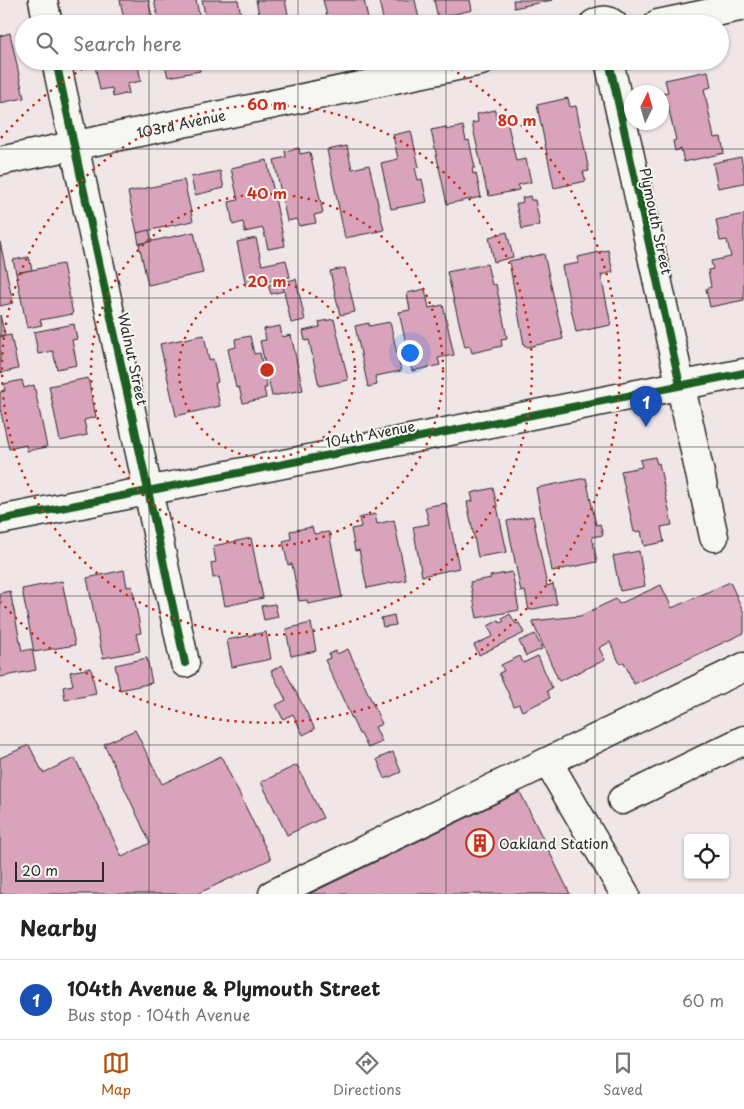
<!DOCTYPE html>
<html lang="en">
<head>
<meta charset="utf-8">
<style>
  :root { --surface:#fff; --page:#f2f2f2; --text:#222; --muted:#767676; --line:#e0e0e0; --accent:#b45309 }
  body { margin:0; font-family:"Playpen Sans",sans-serif; background:var(--page); color:var(--text) }
  .controls { position:absolute; right:15px; bottom:15px; display:grid; overflow:hidden; border-radius:5px; box-shadow:0 1px 4px #0004 }
  .controls button { width:45px; height:45px; display:grid; place-items:center; padding:0; border:0; border-bottom:1px solid var(--line); background:var(--surface); color:var(--text); font:25px sans-serif }
  .compass { position:absolute; left:624px; top:85px; width:45px; height:45px; border-radius:50%; background:var(--surface); box-shadow:0 1px 4px #0004; rotate:5deg }
  .scale { position:absolute; left:15px; bottom:12px; width:89px; box-sizing:border-box; padding-left:5px; border:2px solid #2b2b2b; border-top:0; font-size:14px; line-height:18px; white-space:nowrap; color:#2b2b2b; -webkit-text-stroke:4px #f6f6f2; paint-order:stroke }
  .you { position:absolute; left:409px; top:352px; width:18px; height:18px; margin:-12px; border:4px solid #fff; border-radius:50%; background:#1a73e8; box-shadow:0 0 0 8px #1a73e833 }
  .badge { display:grid; place-items:center; width:32px; height:32px; border-radius:50%; background:var(--accent); color:#fff; font-size:16px; font-weight:700 }
  .pin { position:absolute; translate:-50% -41px; filter:drop-shadow(0 1px 2px #0008) }
  .pin::after { content:''; position:absolute; top:26px; width:18px; height:15px; background:inherit; clip-path:polygon(0 0,100% 0,50% 100%) }
  .list { margin:0; padding:0; list-style:none }
  h2 { display:flex; justify-content:space-between; align-items:center; height:65px; margin:0; padding:0 20px; font-size:21px }
  h2 small { font-size:16px; font-weight:400; color:var(--muted) }
  .list li { display:grid; grid-template-columns:32px 1fr auto; gap:15px; align-items:center; box-sizing:border-box; height:80px; padding:0 20px; border-top:1px solid var(--line) }
  .list b { display:block; font-size:19px; white-space:nowrap }
  .list p { margin:0; font-size:16px; white-space:nowrap; color:var(--muted) }
  .list em { font-size:16px; font-style:normal; color:var(--muted) }
  .icon { flex:none; width:28px; height:28px; fill:none; stroke:currentColor; stroke-width:2; stroke-linecap:round; stroke-linejoin:round }
  .map { position:relative; flex:none; width:744px; height:894px; overflow:hidden }
  .search { position:absolute; background:var(--surface); box-shadow:0 1px 4px #0004; left:15px; right:15px; top:15px; height:55px; display:flex; align-items:center; gap:12px; box-sizing:border-box; padding:0 18px; border-radius:28px; color:var(--muted); font-size:19px }
  .sheet { height:145px; background:var(--surface) }
  nav { display:flex; justify-content:space-around; align-items:center; box-sizing:border-box; height:70px; border-top:1px solid var(--line); background:var(--surface); font-size:14px; color:var(--muted) }
  nav a { display:grid; justify-items:center; gap:2px }
  nav .on { color:var(--accent) }
  .map>svg:first-child { display:block }
  .building { fill:#d8a3bb; stroke:#2b2b2b }
  .lines { fill:none; stroke-linecap:round; stroke-linejoin:round }
  .minor-casing { stroke:#2b2b2b; stroke-width:31 }
  .minor { stroke:#f6f6f2; stroke-width:28 }
  .cycleway-casing { stroke:#f6f6f2; stroke-width:11 }
  .cycleway { stroke:#1b5e20; stroke-width:8 }
  .grid { fill:none; stroke:#2b2b2b; stroke-width:1; stroke-opacity:0.55 }
  .ring { fill:none; stroke:#c8321e; stroke-width:2.5; stroke-dasharray:2.5 5 }
  .labels { text-anchor:middle; dominant-baseline:central; stroke-width:4; stroke-linejoin:round; paint-order:stroke }
  .street-label { font-size:14px; fill:#2b2b2b; stroke:#f6f6f2 }
  .poi-label { font-size:14px; fill:#2b2b2b; stroke:#f6f6f2; text-anchor:start }
  .centre { fill:#c8321e; stroke:#f6f6f2; stroke-width:2.5 }
  .ring-label { font-size:15px; text-anchor:middle; font-weight:bold; fill:#c8321e; stroke:#f6f6f2; stroke-width:4; stroke-linejoin:round; paint-order:stroke }
</style>
</head>
<body>
<div class="map">
<svg width="744" height="894" viewBox="0 0 744 894">
  <rect width="100%" height="100%" fill="#f0e5e7"/>
  <filter id="ink" filterUnits="userSpaceOnUse"><feTurbulence type="fractalNoise" baseFrequency=".02" numOctaves="2"/><feDisplacementMap in="SourceGraphic" scale="10" xChannelSelector="R" yChannelSelector="G"/><feConvolveMatrix kernelMatrix="1 2 1 2 8 2 1 2 1" color-interpolation-filters="sRGB"/></filter>
  <g filter="url(#ink)">
    <g class="building">
      <path d="M120 0H148L153 20 135 24H125Z"/>
      <path d="M154 0H196L201 24H159Z"/>
      <path d="M202 0H238L243 24H207Z"/>
      <path d="M256 0H285L290 24H261Z"/>
      <path d="M323 0H364L369 24H329Z"/>
      <path d="M379 0H415L419 19 400 24H384Z"/>
      <path d="M434 0H470L472 10 438 18Z"/>
      <path d="M513 0H552L514 8Z"/>
      <path d="M10 33 24 98 0 103V36Z"/>
      <path d="M94 61H137L141 81 127 84 129 93 113 97 112 88 100 90Z"/>
      <path d="M164 61H198L200 71 168 77Z"/>
      <path d="M708 71 711 87 704 89 714 138 721 137 724 153 684 162 681 149 675 151 673 141 676 140 668 106 666 107 663 93 668 92 665 80Z"/>
      <path d="M568 98 570 107 576 106 589 171 583 172 586 181 554 188 537 105Z"/>
      <path d="M495 110 496 118 506 116 516 161 526 159 531 182 518 185 519 190 489 196 488 191 487 192 472 123 478 122 477 114Z"/>
      <path d="M463 126 466 141 469 140 475 168H472L473 174 476 173 481 197 447 204 431 130 446 127V130Z"/>
      <path d="M411 131 419 167 415 168 418 180 422 179 427 202 391 209 381 163 398 159 393 135Z"/>
      <path d="M347 146 352 169 369 165 384 230 345 238 327 150Z"/>
      <path d="M299 148 300 154 310 152 323 213 314 215 316 223 299 226 297 219 287 221 274 160 286 157 285 151Z"/>
      <path d="M741 157 744 172V183L718 188 713 163Z"/>
      <path d="M267 160 285 246 268 249 263 228 245 232 243 222 233 225 229 202 238 200 231 168Z"/>
      <path d="M220 171 224 188 195 195 191 177Z"/>
      <path d="M184 180 193 221 137 233 128 192Z"/>
      <path d="M530 196 531 200H535L540 225 522 229 516 204 523 202 522 198Z"/>
      <path d="M744 214V300L710 307 706 289 711 287 708 270 713 269 711 261 731 257 727 240 720 241 716 220Z"/>
      <path d="M149 230 152 241 139 244 137 233Z"/>
      <path d="M194 232 203 273 148 285 139 244Z"/>
      <path d="M507 232 513 257 494 262 489 237Z"/>
      <path d="M256 238 262 265 286 260 290 277 246 286 237 242Z"/>
      <path d="M0 242 13 303 0 306Z"/>
      <path d="M608 250 613 272 601 275 611 325 576 332 562 266 579 263 578 257Z"/>
      <path d="M544 254 563 339 528 347 524 345 509 261Z"/>
      <path d="M29 257 32 270 16 273 13 260Z"/>
      <path d="M63 264 73 314 40 320 42 325 27 328 16 273Z"/>
      <path d="M487 264 492 285 496 284 507 338 501 339 502 346 472 353 470 346 465 347 447 272Z"/>
      <path d="M345 268 355 312 340 315 330 271Z"/>
      <path d="M296 279 305 320 291 323 282 282Z"/>
      <path d="M282 282 284 291 271 294 268 285Z"/>
      <path d="M425 289 429 308 443 305 454 355 438 358 440 365 412 371 399 312 410 310 407 293Z"/>
      <path d="M0 315 5 335 0 336Z"/>
      <path d="M334 319 348 380 319 386 309 340 305 341 303 331 320 327 319 322Z"/>
      <path d="M390 322 401 371 375 376 377 385 368 387 355 326 369 323V326Z"/>
      <path d="M74 324 77 339 72 340 77 365 57 369 53 351 38 354 34 332Z"/>
      <path d="M280 326 282 337 291 335 303 390 272 396 260 341 266 340 264 329Z"/>
      <path d="M11 335 18 369 0 373V337Z"/>
      <path d="M204 335 209 360 213 359 218 382 215 383 220 406 176 416 160 344Z"/>
      <path d="M250 336 254 354 260 353 267 388H264L266 398 243 403 239 387 236 388 228 349 236 347 235 339Z"/>
      <path d="M88 378 96 417 84 420 87 435 60 441 49 386Z"/>
      <path d="M22 380 24 388 34 385 47 447 27 451 26 445 9 449 0 408V392L5 391 4 384Z"/>
      <path d="M655 457 657 464 659 463 672 525 661 527 664 542 644 546 641 531 634 532 621 471 642 467 640 460Z"/>
      <path d="M586 478 596 525 600 524 603 535 592 537 597 562 552 571 536 488Z"/>
      <path d="M493 488 507 552 478 557 467 502 473 501 471 493Z"/>
      <path d="M446 503 459 568 422 576 413 527 429 524 425 507Z"/>
      <path d="M375 514 377 524 394 520 406 580 367 588 359 550 355 551 351 529 361 527 359 518Z"/>
      <path d="M533 516 547 586 553 584 557 604 529 610 525 591 521 592 507 521Z"/>
      <path d="M312 527 314 534 329 532 342 597 308 604 307 600 299 601 292 564 288 565 283 541 291 539 290 531Z"/>
      <path d="M251 538 263 598 225 606 219 577 213 578 211 563 216 562 213 546Z"/>
      <path d="M639 551 645 586 620 591 613 556Z"/>
      <path d="M124 570 127 587 132 586 141 633 136 634 140 651 103 658 87 578Z"/>
      <path d="M512 572 519 610 477 618 470 582 491 578 490 576Z"/>
      <path d="M62 581 75 645 34 652 22 589Z"/>
      <path d="M730 582 744 613V633L634 684 624 662 620 664 610 642 599 648 605 660 559 681 532 621 580 616 616 599 619 604 661 585 672 608Z"/>
      <path d="M10 591 22 651 32 649 36 670 0 677V593Z"/>
      <path d="M275 604 278 617 264 620 261 606Z"/>
      <path d="M510 614 516 624 519 623 524 633 479 655 474 645 493 636 488 626 499 620 500 623 504 621 502 619Z"/>
      <path d="M394 615 396 625 383 627 381 618Z"/>
      <path d="M311 623 316 651 291 656 286 629Z"/>
      <path d="M266 632 271 659 232 667 227 640Z"/>
      <path d="M535 634 542 649 526 656 519 641Z"/>
      <path d="M348 649 382 724 375 727 382 742 368 748 361 734H359L325 660 330 658 329 654 336 651 337 654Z"/>
      <path d="M520 656 523 663 538 656 552 688 547 691 550 698 522 711 519 704 514 706 499 673 504 671 501 665Z"/>
      <path d="M147 658 152 683 120 690 115 665Z"/>
      <path d="M282 665 315 729 303 735 293 714 283 719 276 705 286 700 271 671Z"/>
      <path d="M91 668 96 694 65 700 63 687 73 685 70 672Z"/>
      <path d="M135 730 162 784 221 756 271 859 197 894H0V758L29 745 43 773 75 758 122 857 150 843 104 744Z"/>
      <path d="M393 752 401 772 385 779 377 759Z"/>
      <path d="M297 765 323 818 287 835 261 782Z"/>
      <path d="M520 792 570 894H309Z"/>
    </g>
    <g class="lines">
      <defs>
        <g id="minor">
          <path d="M43 0 48 24"/>
          <path d="M594 24C600 20 607 19 613 24"/>
          <path d="M658 24 744 6"/>
          <path d="M56 61 185 663"/>
          <path d="M609 61 714 537"/>
          <path id="s1" d="M0 161 481 61"/>
          <path d="M0 520 744 373"/>
          <path d="M548 762 625 894"/>
          <path d="M622 800 744 740"/>
          <path d="M273 894 744 667"/>
        </g>
      </defs>
      <use href="#minor" class="minor-casing"/>
      <use href="#minor" class="minor"/>
      <defs>
        <g id="cycleway">
          <path d="M56 61 185 663"/>
          <path d="M609 61 680 385"/>
          <path d="M0 520 744 373"/>
        </g>
      </defs>
      <use href="#cycleway" class="cycleway-casing"/>
      <use href="#cycleway" class="cycleway"/>
    </g>
  </g>
  <path class="grid" d="M149 0V24M298 0V24M446 0V24M595 0V24M149 61V894M298 61V894M446 61V894M595 61V894M0 149H744M0 298H744M0 447H744M0 596H744M0 745H744"/>
  <g class="ring">
    <circle cx="267" cy="370" r="88"/>
    <circle cx="267" cy="370" r="176"/>
    <circle cx="267" cy="370" r="265"/>
    <path d="M1 138A353 353 0 0 1 96 61M200 23A353 353 0 0 1 334 23M438 61A353 353 0 1 1 1 602"/>
  </g>
  <defs>
    <symbol id="building-ring" viewBox="-11 -11 22 22"><circle r="9.5" fill="#f6f6f2" stroke="#c8321e" stroke-width="1.5"/><path d="M-4-6H4V6H1V3H-1V6H-4ZM-2.5-4.3h1.7v1.8h-1.7ZM.8-4.3h1.7v1.8H.8ZM-2.5-1h1.7V.8h-1.7ZM.8-1h1.7V.8H.8Z" fill="#c8321e"/></symbol>
  </defs>
  <g fill-rule="evenodd">
    <use href="#building-ring" x="464" y="827" width="32" height="32"/>
  </g>
  <g class="labels">
    <g class="street-label">
      <text stroke="none"><textPath href="#s1" startOffset="185">103rd Avenue</textPath></text>
      <text transform="translate(656 221) rotate(78)">Plymouth Street</text>
      <text transform="translate(133 359) rotate(78)">Walnut Street</text>
      <text transform="translate(370 434) rotate(-11)">104th Avenue</text>
    </g>
    <g class="poi-label">
      <text x="499" y="843">Oakland Station</text>
    </g>
  </g>
  <circle cx="267" cy="370" r="8" class="centre"/>
  <g class="ring-label">
    <text x="267" y="110">60 m</text>
    <text x="517" y="126">80 m</text>
    <text x="267" y="199">40 m</text>
    <text x="267" y="287">20 m</text>
  </g>
</svg>
<div class="controls">
<button><svg class="icon" aria-label="locate" viewBox="0 0 24 24"><circle cx="12" cy="12" r="6"/><path d="M12 2v4M12 18v4M2 12h4M18 12h4"/></svg></button>
</div>
<svg class="compass" viewBox="-18 -18 36 36"><path d="M0-13l5 13h-10z" fill="#e53935"/><path d="M0 13l5-13h-10z" fill="#767676"/></svg>
<div class="scale">20 m</div>
<div class="you"></div>
<div class="pin badge" style="left:646px;top:427px;background:#1a4fb4">1</div>
<div class="search"><svg class="icon" aria-label="search" viewBox="0 0 24 24"><circle cx="10" cy="10" r="6"/><path d="M15 15l6 6"/></svg>Search here</div>
</div>
<section class="sheet">
<h2>Nearby<small></small></h2>
<ul class="list">
<li><span class="badge" style="background:#1a4fb4">1</span><div><b>104th Avenue &amp; Plymouth Street</b><p>Bus stop · 104th Avenue</p></div><em>60 m</em></li>
</ul>
</section>
<nav>
<a class="on"><svg class="icon" aria-label="map" viewBox="0 0 24 24"><path d="M3 6l6-2 6 2 6-2v14l-6 2-6-2-6 2zM9 4v14M15 6v14"/></svg>Map</a>
<a><svg class="icon" aria-label="directions" viewBox="0 0 24 24"><path d="M12 3l9 9-9 9-9-9zM9 14v-3h6M13 9l2 2-2 2"/></svg>Directions</a>
<a><svg class="icon" aria-label="saved" viewBox="0 0 24 24"><path d="M7 4h10v16l-5-4-5 4z"/></svg>Saved</a>
</nav>
</body>
</html>
